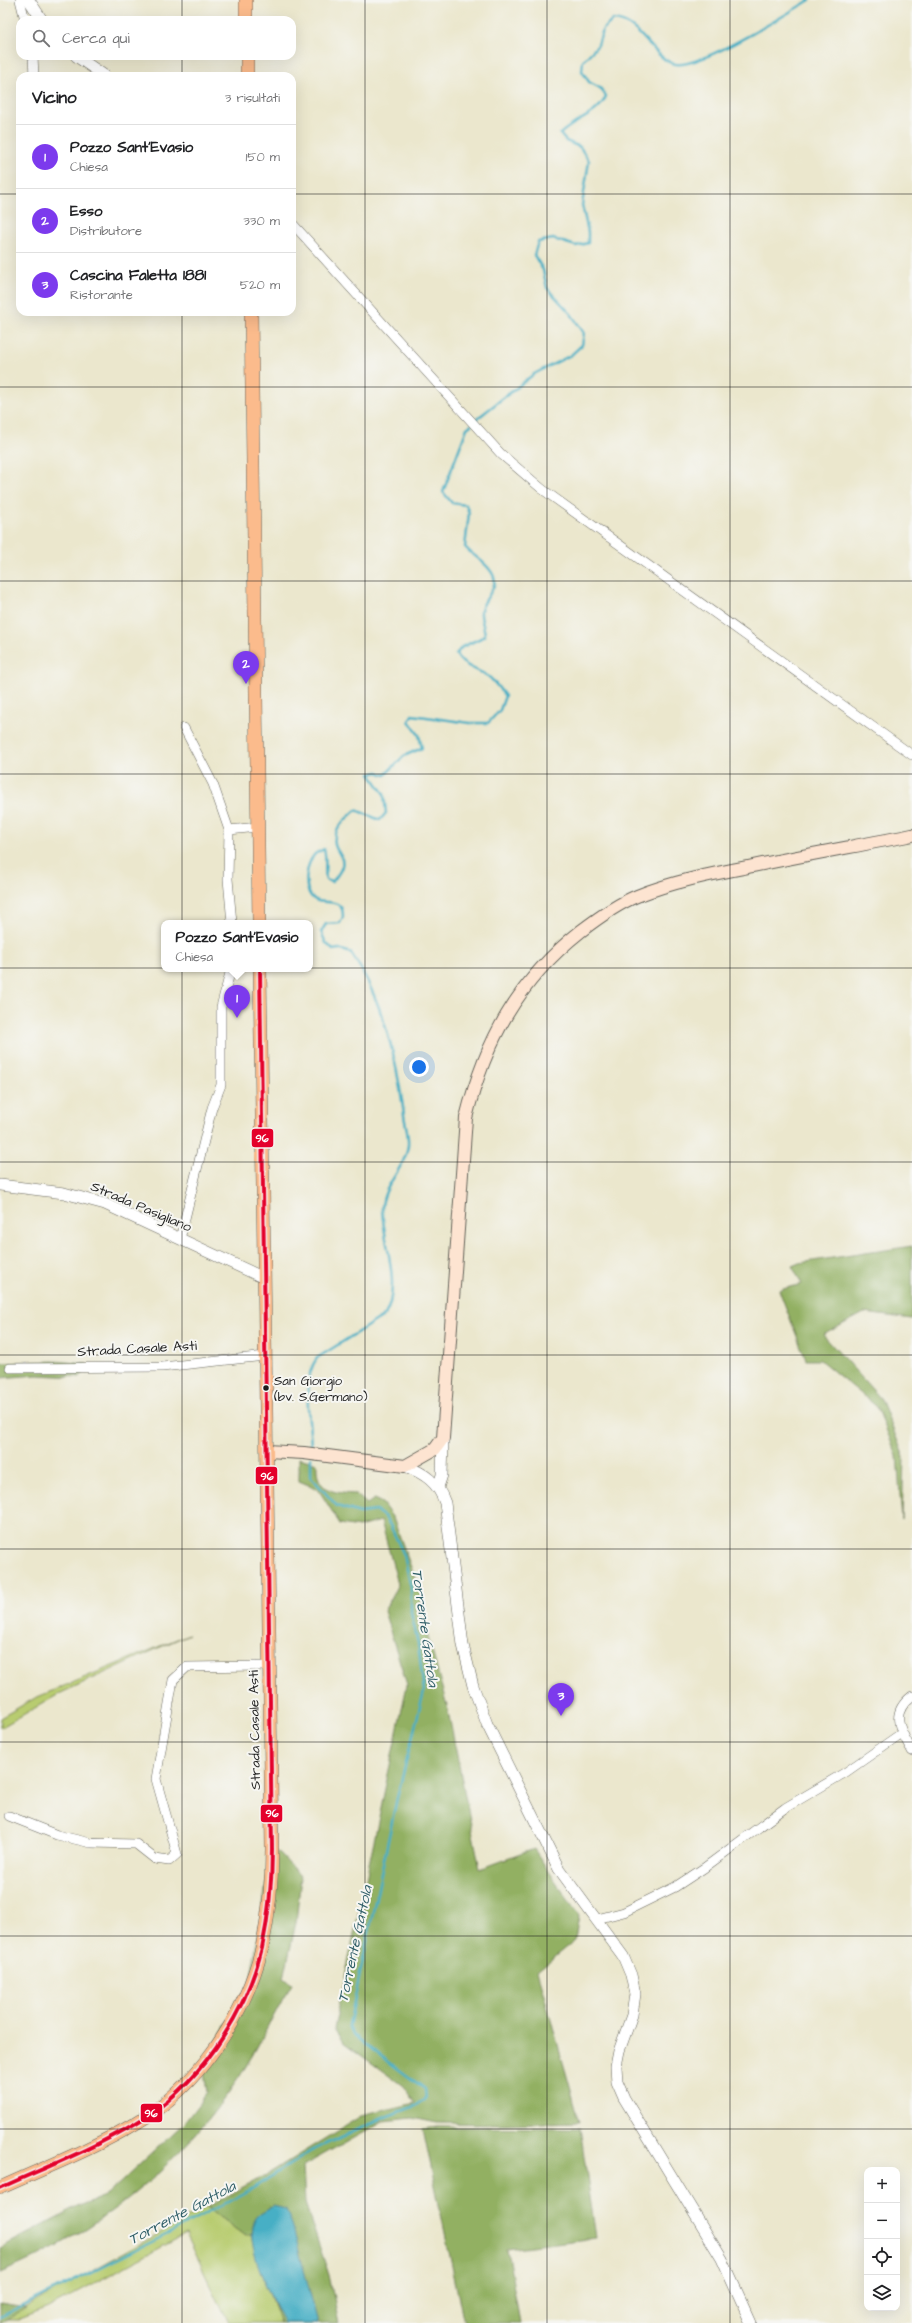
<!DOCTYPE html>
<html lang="it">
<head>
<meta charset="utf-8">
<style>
  :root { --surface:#fff; --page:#f6f6f6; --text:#202124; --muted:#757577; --line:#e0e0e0; --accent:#7c3aed }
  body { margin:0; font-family:"Architects Daughter",sans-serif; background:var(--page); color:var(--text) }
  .controls { position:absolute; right:12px; bottom:12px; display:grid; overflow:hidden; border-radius:8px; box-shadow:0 4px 16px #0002 }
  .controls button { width:36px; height:36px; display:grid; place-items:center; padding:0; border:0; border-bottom:1px solid var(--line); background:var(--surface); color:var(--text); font:20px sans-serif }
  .you { position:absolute; left:419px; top:1067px; width:14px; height:14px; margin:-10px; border:3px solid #fff; border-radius:50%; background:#1a73e8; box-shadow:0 0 0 6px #1a73e833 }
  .badge { display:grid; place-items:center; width:26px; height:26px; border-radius:50%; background:var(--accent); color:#fff; font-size:13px; font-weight:700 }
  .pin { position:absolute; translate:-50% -33px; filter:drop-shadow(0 1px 2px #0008) }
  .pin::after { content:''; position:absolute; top:21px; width:14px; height:12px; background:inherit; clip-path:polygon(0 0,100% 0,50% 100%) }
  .popup { position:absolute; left:161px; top:920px; width:152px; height:52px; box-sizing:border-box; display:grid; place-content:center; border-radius:8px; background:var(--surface); filter:drop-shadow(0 1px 3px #0005); font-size:13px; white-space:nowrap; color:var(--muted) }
  .popup b { font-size:15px; color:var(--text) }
  .popup::after { content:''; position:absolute; left:50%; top:100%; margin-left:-8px; border:8px solid transparent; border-top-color:var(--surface) }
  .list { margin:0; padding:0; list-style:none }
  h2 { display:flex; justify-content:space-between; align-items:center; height:52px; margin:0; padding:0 16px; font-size:17px }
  h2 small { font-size:13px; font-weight:400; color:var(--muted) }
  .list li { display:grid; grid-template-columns:26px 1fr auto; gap:12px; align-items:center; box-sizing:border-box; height:64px; padding:0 16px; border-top:1px solid var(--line) }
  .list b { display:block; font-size:15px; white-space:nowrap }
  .list p { margin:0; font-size:13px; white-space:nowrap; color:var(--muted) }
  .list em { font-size:13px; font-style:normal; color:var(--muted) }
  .icon { flex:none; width:22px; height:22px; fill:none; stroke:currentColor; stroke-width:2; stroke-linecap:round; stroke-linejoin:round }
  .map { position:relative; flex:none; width:912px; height:2323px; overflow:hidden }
  .search { position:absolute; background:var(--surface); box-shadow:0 4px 16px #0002; left:16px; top:16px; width:280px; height:44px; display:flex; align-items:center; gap:10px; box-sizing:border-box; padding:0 14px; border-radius:12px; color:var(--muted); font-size:15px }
  .panel { position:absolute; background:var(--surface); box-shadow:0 4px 16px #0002; left:16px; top:72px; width:280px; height:244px; border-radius:12px }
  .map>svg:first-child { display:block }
  .green { fill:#b8cc70; stroke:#6a7446 }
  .forest { fill:#92b062; stroke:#57663f }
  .water { fill:#46afc5; stroke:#316670 }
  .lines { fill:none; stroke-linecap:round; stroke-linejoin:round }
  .stream { stroke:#46afc5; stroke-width:2.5 }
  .minor-casing { stroke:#64635a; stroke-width:10 }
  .tertiary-casing { stroke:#64635a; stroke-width:12 }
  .secondary-casing { stroke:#64635a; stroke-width:14 }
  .primary-casing { stroke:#64635a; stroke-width:14 }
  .minor { stroke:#fff; stroke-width:9 }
  .tertiary { stroke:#fff; stroke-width:11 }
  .secondary { stroke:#fde4d1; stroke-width:12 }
  .primary { stroke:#fbbb8c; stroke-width:13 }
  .bus-1-casing { stroke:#f6f6f2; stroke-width:7 }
  .bus-1 { stroke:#e4002b; stroke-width:4 }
  .grid { fill:none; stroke:#1c1c1c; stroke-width:1; stroke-opacity:0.55 }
  .bus-dot { fill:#1c1c1c; stroke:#f6f6f2; stroke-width:1.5 }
  .labels { text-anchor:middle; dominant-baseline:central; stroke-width:4; stroke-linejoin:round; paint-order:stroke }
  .bus-label { font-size:13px; fill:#1c1c1c; stroke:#f6f6f2; text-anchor:start }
  .street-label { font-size:14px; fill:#1c1c1c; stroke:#f6f6f2 }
  .water-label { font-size:15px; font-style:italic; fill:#2f5e68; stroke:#f6f6f2 }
  .line-badge { stroke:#f6f6f2; stroke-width:1.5 }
  .badge-label { font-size:11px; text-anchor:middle; font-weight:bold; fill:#fff }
</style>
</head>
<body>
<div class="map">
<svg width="912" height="2323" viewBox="0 0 912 2323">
  <rect width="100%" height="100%" fill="#f6f6f2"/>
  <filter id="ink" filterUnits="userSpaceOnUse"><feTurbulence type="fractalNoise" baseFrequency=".025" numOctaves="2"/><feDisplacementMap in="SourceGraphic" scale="8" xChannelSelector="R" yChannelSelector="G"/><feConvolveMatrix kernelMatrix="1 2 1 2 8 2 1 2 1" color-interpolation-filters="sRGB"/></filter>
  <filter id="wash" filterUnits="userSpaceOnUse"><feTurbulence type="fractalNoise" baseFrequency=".012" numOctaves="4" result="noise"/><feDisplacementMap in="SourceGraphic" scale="16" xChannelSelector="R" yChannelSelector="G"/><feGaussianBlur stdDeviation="0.9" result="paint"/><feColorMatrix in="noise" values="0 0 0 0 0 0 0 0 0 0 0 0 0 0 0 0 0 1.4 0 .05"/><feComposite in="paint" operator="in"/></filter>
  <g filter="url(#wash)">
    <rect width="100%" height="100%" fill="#ebe7cd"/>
    <g class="green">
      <path d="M189 1634 61 1693 0 1728V1718L35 1698Z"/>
      <path d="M207 2207 246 2236 251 2234 257 2259 280 2323H229L186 2234 48 2308 19 2319H4Z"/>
    </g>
    <g class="forest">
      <path d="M912 1246V1319L864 1313 823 1335 881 1399 904 1457 902 1520 897 1456 877 1407 820 1360H806L779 1290 802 1284 792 1266 799 1263Z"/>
      <path d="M56 1361 87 1364 84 1373 80 1377 37 1375 0 1378V1363Z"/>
      <path d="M299 1458 317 1463C315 1491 333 1493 356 1494L367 1504 374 1499 382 1503 393 1518 420 1592 426 1629 447 1706 480 1869 534 1849 579 1916 575 1940 537 1971 580 2122 505 2124 437 2123 413 2118 383 2121 303 2166 305 2203 329 2275 339 2323H280L257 2259 251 2235 246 2236 207 2207 266 2175 361 2116 415 2103 403 2086 343 2042 334 2029 407 1685 384 1611 398 1584 381 1521 359 1527 340 1524 318 1489 299 1481Z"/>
      <path d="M272 1849 281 1855 301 1877 296 1922 284 1978 292 1984C273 2014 259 2047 240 2076 182 2164 98 2234 0 2273V2248L86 2203 107 2195 184 2123 207 2093 203 2064 250 1982Z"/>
      <path d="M438 2127 580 2128 596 2238 507 2249 520 2323H464L423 2129Z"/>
      <path d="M0 2304 26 2308 0 2323Z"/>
    </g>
    <path class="water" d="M273 2206 286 2209 293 2228 318 2323H284C273 2303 241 2239 255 2218 260 2212 267 2209 273 2206Z"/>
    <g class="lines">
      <g class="stream">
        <path d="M474 421 534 374 571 355 582 345 584 333 571 314 547 288 543 270 534 255 538 242 553 239 576 246 588 243V232L582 205 589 161 580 147 566 141 560 134C574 120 599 115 606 96L600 88 589 82 582 71 583 61 598 45 603 29 613 20C635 21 646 44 662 57 665 60 672 64 676 64 700 68 786 14 810 0"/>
        <path d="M311 1450C311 1421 300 1382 317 1358L385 1315C402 1287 383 1240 382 1209 382 1185 406 1168 408 1145 409 1135 405 1124 404 1115 397 1060 382 998 351 953L339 949 333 950 326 943 321 932 326 924 340 923 343 917C343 913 343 909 340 906 332 899 322 905 314 899 302 890 306 865 314 855 316 852 321 851 324 849 327 860 324 869 326 880L332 882C356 855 331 856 335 837 337 826 348 817 356 810L380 820 386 813 384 794 370 774 378 772 385 775 404 756 422 748 419 735 409 721 412 715 470 723H488L500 710 505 696C500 690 495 682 489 677 478 669 462 667 456 654L462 647 485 636C485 628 480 619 481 611 484 596 503 586 490 570 483 560 473 556 465 547L469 513 466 505 452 503 443 492 467 428 471 425"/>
        <path d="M311 1457V1477L337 1506 360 1513 376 1511 385 1517 390 1525 404 1555 411 1588V1613L418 1643 424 1691 397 1798 349 2026 353 2035 425 2089 426 2099 417 2105"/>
        <path d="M0 2317 178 2229 250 2190 311 2151 368 2124 415 2106"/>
      </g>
    </g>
  </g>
  <g filter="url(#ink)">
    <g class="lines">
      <defs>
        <g id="minor">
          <path d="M20 0 25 20"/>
          <path d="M33 56 34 76"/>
          <path d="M292 223 501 454 542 489 912 755"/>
          <path d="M184 728 213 784 229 830 228 879 232 923"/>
          <path d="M229 830 258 827"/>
          <path d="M180 1239 212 1108 221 1085V1007L231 969"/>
          <path d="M10 1368 162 1367 265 1356"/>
          <path d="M912 1696C889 1714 900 1729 912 1751"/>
          <path d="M9 1816 57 1835 91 1843 136 1844 155 1859 169 1861 177 1854 156 1779 173 1680 187 1667 270 1666"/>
          <path d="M597 1919 624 1912 675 1887 704 1868 785 1808 846 1772 902 1733"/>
        </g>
        <g id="tertiary">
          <path d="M29 0 42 20"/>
          <path d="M76 56 105 76"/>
          <path d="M0 1185 64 1193 105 1204 264 1278"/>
          <path d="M405 1466C424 1473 438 1482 445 1503L463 1645 473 1686 487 1724 559 1869 623 1956 631 1975 635 1994 632 2015 619 2051 616 2066 617 2082 624 2098 722 2259 751 2323"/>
          <path d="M438 1487 442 1475 443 1438"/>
        </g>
        <path id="secondary" d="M267 1451 304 1453 405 1466 435 1449 443 1438 466 1118C485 1041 518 981 581 931 598 918 617 904 637 896 672 882 711 874 748 867 803 855 857 846 912 835"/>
        <g id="primary">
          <path d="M246 0V20"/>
          <path d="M247 56V76"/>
          <path d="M251 312 259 923"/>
          <path d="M0 2188C46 2167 93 2149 136 2123 198 2087 245 2016 262 1948 269 1915 272 1882 272 1849L260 969"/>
        </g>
      </defs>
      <use href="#minor" class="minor-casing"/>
      <use href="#tertiary" class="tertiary-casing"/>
      <use href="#secondary" class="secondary-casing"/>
      <use href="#primary" class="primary-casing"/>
      <use href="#minor" class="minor"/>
      <use href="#tertiary" class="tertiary"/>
      <use href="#secondary" class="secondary"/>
      <use href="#primary" class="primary"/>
      <defs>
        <path id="bus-1" d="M0 2188C46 2167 93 2149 136 2123 198 2087 245 2016 262 1948 269 1915 272 1882 272 1849L260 969"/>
      </defs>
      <use href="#bus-1" class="bus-1-casing"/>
      <use href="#bus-1" class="bus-1"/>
    </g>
  </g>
  <path class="grid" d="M182 0V20M365 0V2323M547 0V2323M730 0V2323M182 56V76M0 194H20M292 194H912M182 312V2323M0 387H912M0 581H912M0 774H912M0 968H912M0 1162H912M0 1355H912M0 1549H912M0 1742H912M0 1936H912M0 2129H912"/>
  <circle class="bus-dot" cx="266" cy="1388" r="3.5"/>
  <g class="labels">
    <g class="bus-label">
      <text x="274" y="1381">San Giorgio<tspan x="274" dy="16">(bv. S.Germano)</tspan></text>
    </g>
    <g class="street-label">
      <text transform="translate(141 1207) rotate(23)">Strada Pasigliano</text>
      <text transform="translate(137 1349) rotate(-3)">Strada Casale Asti</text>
      <text transform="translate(255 1730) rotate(-91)">Strada Casale Asti</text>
    </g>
    <g class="water-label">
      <text transform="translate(425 1628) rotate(82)">Torrente Gattola</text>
      <text transform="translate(355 1944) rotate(-78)">Torrente Gattola</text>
      <text transform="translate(182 2213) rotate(-28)">Torrente Gattola</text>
    </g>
  </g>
  <g class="line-badge">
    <rect x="251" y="1128" width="23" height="20" rx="4" fill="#e4002b"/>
    <rect x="255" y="1466" width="23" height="19" rx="4" fill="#e4002b"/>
    <rect x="260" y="1804" width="23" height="19" rx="4" fill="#e4002b"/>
    <rect x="140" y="2103" width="23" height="20" rx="4" fill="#e4002b"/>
  </g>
  <g class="badge-label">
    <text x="262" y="1142">96</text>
    <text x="267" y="1480">96</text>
    <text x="272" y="1817">96</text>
    <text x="151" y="2117">96</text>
  </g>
</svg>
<div class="controls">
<button>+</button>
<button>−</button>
<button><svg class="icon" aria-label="locate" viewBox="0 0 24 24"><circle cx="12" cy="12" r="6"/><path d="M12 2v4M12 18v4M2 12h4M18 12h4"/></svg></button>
<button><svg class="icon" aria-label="layers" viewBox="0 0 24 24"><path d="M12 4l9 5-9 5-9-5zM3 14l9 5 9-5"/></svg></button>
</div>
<div class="you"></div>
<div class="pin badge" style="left:237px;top:1018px">1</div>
<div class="popup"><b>Pozzo Sant'Evasio</b>Chiesa</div>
<div class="pin badge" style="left:246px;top:684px">2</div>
<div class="pin badge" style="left:561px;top:1716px">3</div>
<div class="search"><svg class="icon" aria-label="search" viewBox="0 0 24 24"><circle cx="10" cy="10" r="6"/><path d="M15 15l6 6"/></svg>Cerca qui</div>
<section class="panel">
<h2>Vicino<small>3 risultati</small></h2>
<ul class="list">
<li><span class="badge">1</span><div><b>Pozzo Sant'Evasio</b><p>Chiesa</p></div><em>150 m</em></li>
<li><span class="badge">2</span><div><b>Esso</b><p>Distributore</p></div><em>330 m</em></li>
<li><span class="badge">3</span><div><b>Cascina Faletta 1881</b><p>Ristorante</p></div><em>520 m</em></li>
</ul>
</section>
</div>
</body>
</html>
